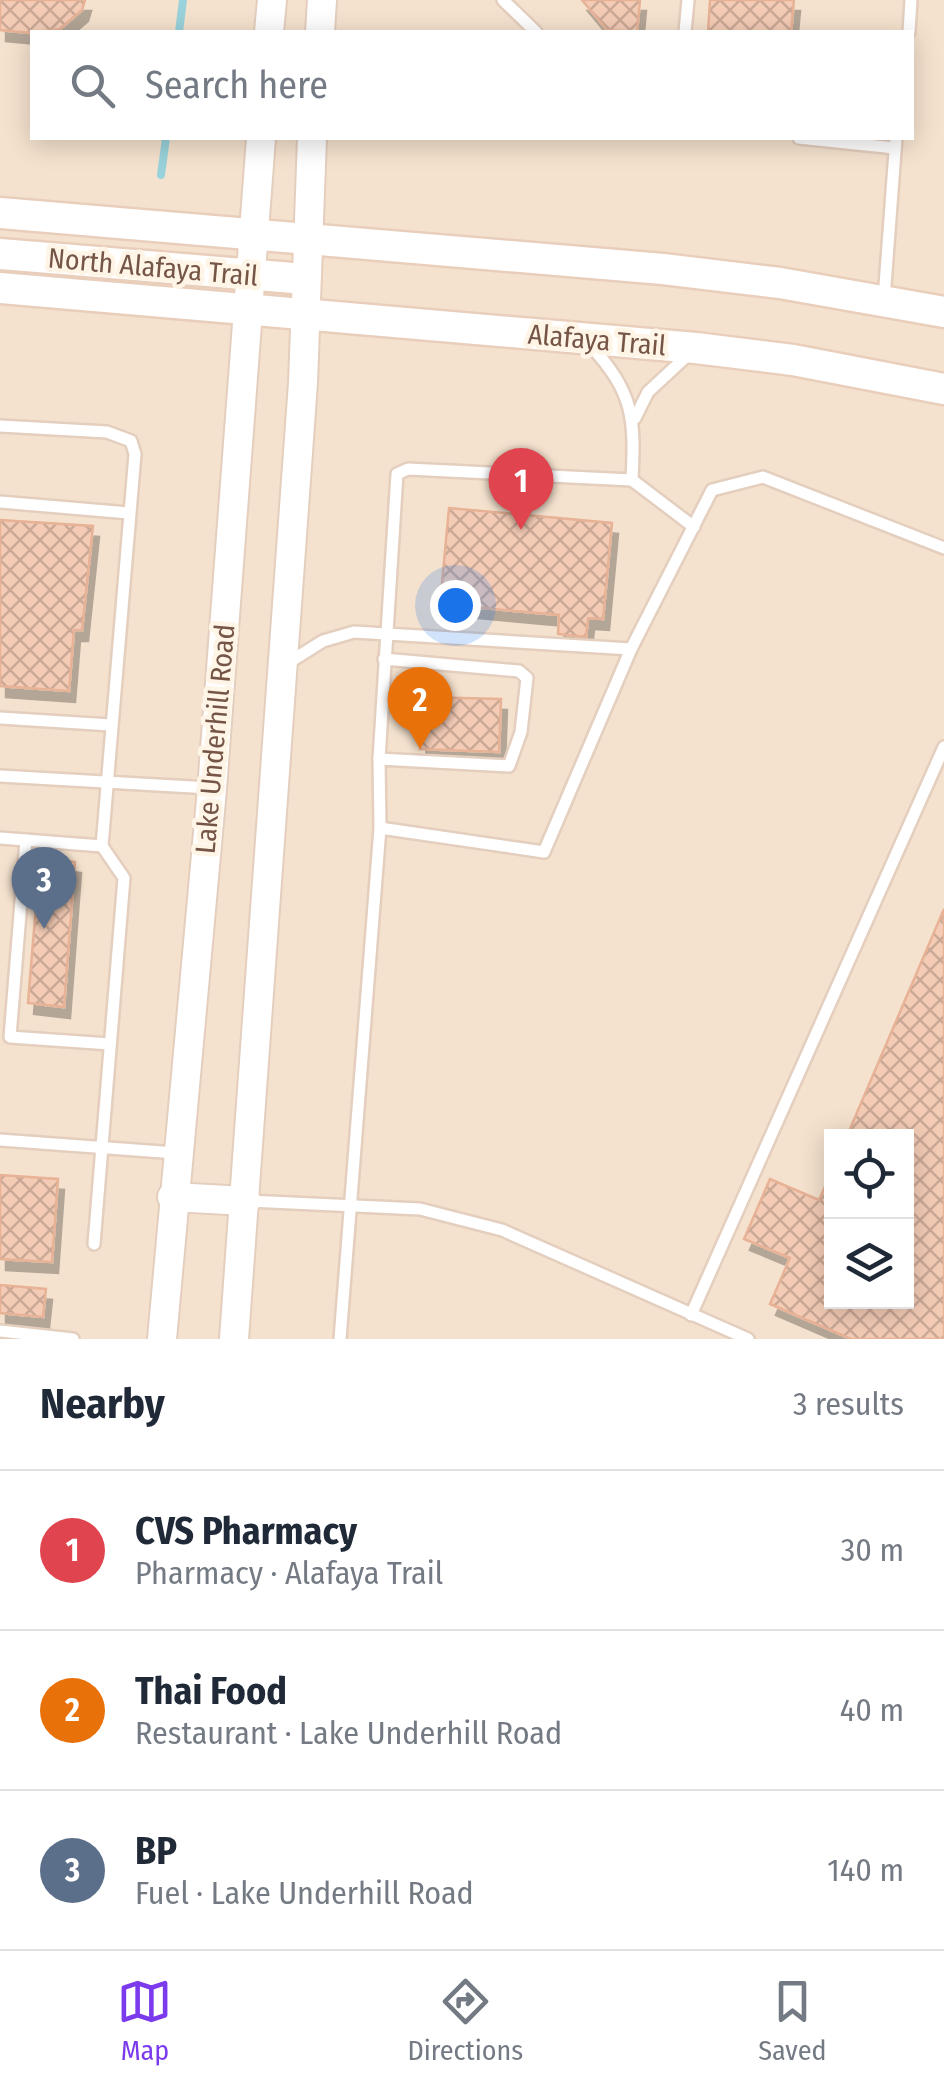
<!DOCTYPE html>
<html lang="en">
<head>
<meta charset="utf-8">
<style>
  :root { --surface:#fff; --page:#f6f6f7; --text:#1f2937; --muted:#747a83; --line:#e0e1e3; --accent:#7c3aed }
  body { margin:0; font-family:"Fira Sans Condensed",sans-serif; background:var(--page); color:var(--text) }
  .controls { position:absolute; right:30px; bottom:30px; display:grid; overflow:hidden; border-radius:0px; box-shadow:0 5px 25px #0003 }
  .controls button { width:90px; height:90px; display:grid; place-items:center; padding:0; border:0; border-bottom:2px solid var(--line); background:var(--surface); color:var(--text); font:50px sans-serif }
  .you { position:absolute; left:455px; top:605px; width:35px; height:35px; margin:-25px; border:8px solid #fff; border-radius:50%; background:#1a73e8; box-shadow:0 0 0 15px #1a73e833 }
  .badge { display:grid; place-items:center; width:65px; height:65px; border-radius:50%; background:var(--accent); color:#fff; font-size:32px; font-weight:700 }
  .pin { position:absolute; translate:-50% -82px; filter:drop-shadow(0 2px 5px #0008) }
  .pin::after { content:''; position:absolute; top:52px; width:35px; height:30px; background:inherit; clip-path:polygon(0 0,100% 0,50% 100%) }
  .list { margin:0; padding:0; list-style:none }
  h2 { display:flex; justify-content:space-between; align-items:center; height:130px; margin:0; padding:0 40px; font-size:42px }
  h2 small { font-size:32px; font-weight:400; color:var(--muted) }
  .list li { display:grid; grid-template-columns:65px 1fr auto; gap:30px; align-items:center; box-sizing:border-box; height:160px; padding:0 40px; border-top:2px solid var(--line) }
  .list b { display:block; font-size:38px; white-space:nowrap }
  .list p { margin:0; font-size:32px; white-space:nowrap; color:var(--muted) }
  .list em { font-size:32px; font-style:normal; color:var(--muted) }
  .icon { flex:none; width:55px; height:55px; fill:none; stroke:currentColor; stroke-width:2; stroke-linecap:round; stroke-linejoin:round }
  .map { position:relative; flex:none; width:944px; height:1339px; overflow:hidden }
  .search { position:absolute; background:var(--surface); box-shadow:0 5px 25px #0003; left:30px; right:30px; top:30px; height:110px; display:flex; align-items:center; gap:25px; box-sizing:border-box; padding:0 35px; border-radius:0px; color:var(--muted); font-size:38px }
  .sheet { height:610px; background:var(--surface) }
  nav { display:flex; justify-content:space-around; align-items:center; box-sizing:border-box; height:140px; border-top:2px solid var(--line); background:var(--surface); font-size:28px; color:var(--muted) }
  nav a { display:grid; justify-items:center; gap:5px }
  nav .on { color:var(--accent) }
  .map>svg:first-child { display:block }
  .residential { fill:#f5e2ce; fill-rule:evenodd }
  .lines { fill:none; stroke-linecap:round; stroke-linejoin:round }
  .stream { stroke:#99d2da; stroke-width:8 }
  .building { fill:url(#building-cross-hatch); stroke:#e7b296; stroke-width:2.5; filter:url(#shadow) }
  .service-casing { stroke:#e4cebe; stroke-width:16 }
  .tertiary-casing { stroke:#e4cebe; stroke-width:32 }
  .secondary-casing { stroke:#e9cfbb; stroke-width:35 }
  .service { stroke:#fff; stroke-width:11 }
  .tertiary { stroke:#fff; stroke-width:28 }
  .secondary { stroke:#fff; stroke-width:30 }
  .labels { text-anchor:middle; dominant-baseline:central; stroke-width:9; stroke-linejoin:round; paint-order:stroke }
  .street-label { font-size:28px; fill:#755546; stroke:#fff5e7 }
</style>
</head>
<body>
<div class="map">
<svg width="944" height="1339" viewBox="0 0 944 1339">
  <defs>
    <pattern id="building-cross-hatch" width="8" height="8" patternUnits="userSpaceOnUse" patternTransform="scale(2.5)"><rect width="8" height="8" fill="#f4ccb6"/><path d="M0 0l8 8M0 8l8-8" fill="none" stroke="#caa896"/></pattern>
    <filter id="shadow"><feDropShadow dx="6" dy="11" stdDeviation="0" flood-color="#0004"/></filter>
  </defs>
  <rect width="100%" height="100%" fill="#fdf1e0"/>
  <path class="residential" d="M0 0H944V1339H0ZM32 32H912V138H32ZM832 1136H906V1302H832Z"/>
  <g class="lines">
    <g class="stream">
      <path d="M179 32 183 0"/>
      <path d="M161 175 166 138"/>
    </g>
  </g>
  <g class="building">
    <path d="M0 0H85L82 10 60 29 31 33 0 30Z"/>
    <path d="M582 0H640L637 32 607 30Z"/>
    <path d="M710 0H794L791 32H708Z"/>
    <path d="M449 508 612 523 603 619 588 618 586 637 558 634 559 615 440 604Z"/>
    <path d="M0 520 93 526 82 630H74L69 691 0 686Z"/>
    <path d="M422 697 501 699 499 752 420 749Z"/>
    <path d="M40 857 75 862 64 1007 28 1003Z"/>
    <path d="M944 909V1339H851L770 1304 790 1258 744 1239 770 1179 819 1200 832 1171V1302H906V1136H847Z"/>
    <path d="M0 1175 58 1179 52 1262 0 1259Z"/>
    <path d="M0 1285 46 1289 43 1317 0 1313Z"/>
  </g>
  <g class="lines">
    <defs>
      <g id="service">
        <path d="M503 0 536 32"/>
        <path d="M685 32 688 0"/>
        <path d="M909 32 911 0"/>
        <path d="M799 138 895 148"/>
        <path d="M884 299 896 138"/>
        <path d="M590 345C634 393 635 418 632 480L694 527"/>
        <path d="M635 418 648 392 689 354"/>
        <path d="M0 426 107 432 131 441 135 454 102 846 124 878 94 1244"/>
        <path d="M0 502 129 513"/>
        <path d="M288 663 323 641 354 632 631 649"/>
        <path d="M0 718 111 725"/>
        <path d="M379 759 509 766 521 732 527 678 519 671 384 659"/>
        <path d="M0 776 210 788"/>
        <path d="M380 828 379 759 397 474 408 469 632 480"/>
        <path d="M0 838 102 846"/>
        <path d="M26 840 10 1037 110 1044"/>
        <path d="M0 1140 176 1153"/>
        <path d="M248 1201 420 1209 502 1230 748 1339"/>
        <path d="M691 1315 944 747"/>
        <path d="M0 1331 73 1339"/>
        <path d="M340 1339 380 828 544 852 631 649 712 490 763 477 944 548"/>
      </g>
      <g id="tertiary">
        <path d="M269 32 272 0"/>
        <path d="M320 32 322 0"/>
        <path d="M172 1197 246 1201"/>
        <path d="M162 1339 212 789 261 138"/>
        <path d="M234 1339 303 383 312 138"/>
      </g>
      <g id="secondary">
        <path d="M0 213 663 269 780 283 944 312"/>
        <path d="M0 254 305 279"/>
        <path d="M0 288 696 348 793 360 944 389"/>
      </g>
    </defs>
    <use href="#service" class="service-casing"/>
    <use href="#tertiary" class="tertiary-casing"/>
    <use href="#secondary" class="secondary-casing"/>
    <use href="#service" class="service"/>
    <use href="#tertiary" class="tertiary"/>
    <use href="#secondary" class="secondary"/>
  </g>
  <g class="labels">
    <g class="street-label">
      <text transform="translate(153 267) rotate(5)">North Alafaya Trail</text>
      <text transform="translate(597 340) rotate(5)">Alafaya Trail</text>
      <text transform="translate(215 739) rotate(-85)">Lake Underhill Road</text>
    </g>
  </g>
</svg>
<div class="controls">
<button><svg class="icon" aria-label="locate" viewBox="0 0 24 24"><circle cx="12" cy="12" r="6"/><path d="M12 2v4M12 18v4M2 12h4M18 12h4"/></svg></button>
<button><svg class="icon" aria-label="layers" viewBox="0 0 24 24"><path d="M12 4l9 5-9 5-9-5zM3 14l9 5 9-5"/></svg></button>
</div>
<div class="you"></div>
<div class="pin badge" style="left:521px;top:530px;background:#e0444e">1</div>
<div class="pin badge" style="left:420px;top:749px;background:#e8710a">2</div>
<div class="pin badge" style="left:44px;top:929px;background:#5c6f8a">3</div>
<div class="search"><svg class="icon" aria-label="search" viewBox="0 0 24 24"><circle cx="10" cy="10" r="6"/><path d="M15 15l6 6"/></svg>Search here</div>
</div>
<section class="sheet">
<h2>Nearby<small>3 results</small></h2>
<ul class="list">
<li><span class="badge" style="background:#e0444e">1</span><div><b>CVS Pharmacy</b><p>Pharmacy · Alafaya Trail</p></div><em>30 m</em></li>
<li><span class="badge" style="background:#e8710a">2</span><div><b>Thai Food</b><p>Restaurant · Lake Underhill Road</p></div><em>40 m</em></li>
<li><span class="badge" style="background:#5c6f8a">3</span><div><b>BP</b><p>Fuel · Lake Underhill Road</p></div><em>140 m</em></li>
</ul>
</section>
<nav>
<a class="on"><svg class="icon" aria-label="map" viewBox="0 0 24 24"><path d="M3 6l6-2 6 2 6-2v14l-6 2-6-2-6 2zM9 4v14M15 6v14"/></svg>Map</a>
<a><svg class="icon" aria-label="directions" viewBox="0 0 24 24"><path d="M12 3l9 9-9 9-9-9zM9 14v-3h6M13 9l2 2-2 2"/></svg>Directions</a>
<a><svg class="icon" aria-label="saved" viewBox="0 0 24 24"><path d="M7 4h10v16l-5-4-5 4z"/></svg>Saved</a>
</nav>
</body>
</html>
